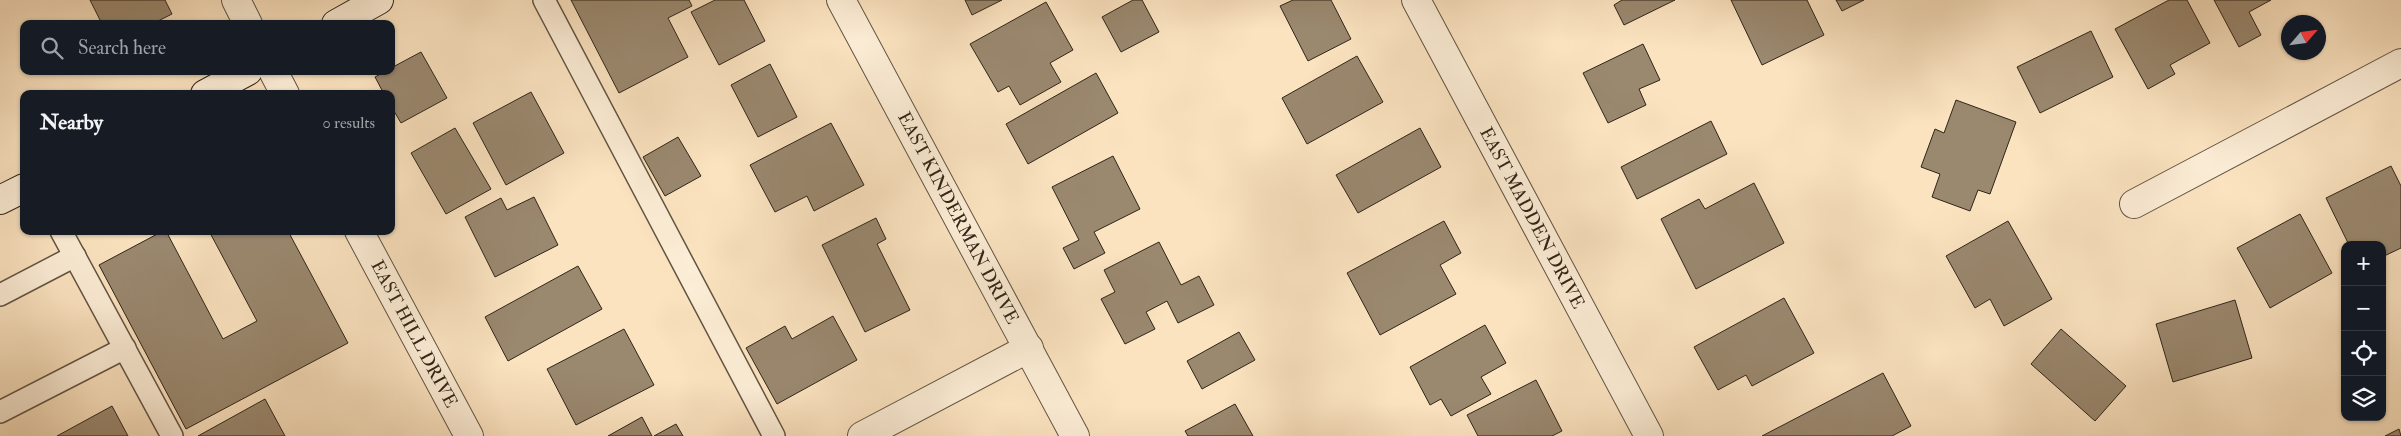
<!DOCTYPE html>
<html lang="en">
<head>
<meta charset="utf-8">
<style>
  :root { --surface:#171b24; --page:#242831; --text:#f1f3f6; --muted:#9ea1a6; --line:#363941 }
  body { margin:0; font-family:"IM FELL Double Pica",serif; background:var(--page); color:var(--text) }
  .controls { position:absolute; right:15px; bottom:15px; display:grid; overflow:hidden; border-radius:10px; box-shadow:0 1px 4px #0004 }
  .controls button { width:45px; height:45px; display:grid; place-items:center; padding:0; border:0; border-bottom:1px solid var(--line); background:var(--surface); color:var(--text); font:25px sans-serif }
  .compass { position:absolute; left:2281px; top:15px; width:45px; height:45px; border-radius:50%; background:var(--surface); box-shadow:0 1px 4px #0004; rotate:62deg }
  .list { margin:0; padding:0; list-style:none }
  h2 { display:flex; justify-content:space-between; align-items:center; height:65px; margin:0; padding:0 20px; font-size:21px }
  h2 small { font-size:16px; font-weight:400; color:var(--muted) }
  .icon { flex:none; width:28px; height:28px; fill:none; stroke:currentColor; stroke-width:2; stroke-linecap:round; stroke-linejoin:round }
  .map { position:relative; flex:none; width:2401px; height:436px; overflow:hidden }
  .search { position:absolute; background:var(--surface); box-shadow:0 1px 4px #0004; left:20px; top:20px; width:375px; height:55px; display:flex; align-items:center; gap:12px; box-sizing:border-box; padding:0 18px; border-radius:10px; color:var(--muted); font-size:19px }
  .panel { position:absolute; background:var(--surface); box-shadow:0 1px 4px #0004; left:20px; top:90px; width:375px; height:145px; border-radius:10px }
  .map>svg:first-child { display:block }
  .building { fill:#9a886f; stroke:#302518 }
  .lines { fill:none; stroke-linecap:round; stroke-linejoin:round }
  .lane-casing { stroke:#635442; stroke-width:24 }
  .street-casing { stroke:#635442; stroke-width:30 }
  .secondary-casing { stroke:#302518; stroke-width:30 }
  .lane { stroke:#fcedd6; stroke-width:21 }
  .street { stroke:#fcedd6; stroke-width:28 }
  .secondary { stroke:#fcedd6; stroke-width:28 }
  .labels { text-anchor:middle; dominant-baseline:central; stroke-width:4; stroke-linejoin:round; paint-order:stroke }
  .street-label { font-size:18px; fill:#302518; stroke:#fcedd6 }
</style>
</head>
<body>
<div class="map">
<svg width="2401" height="436" viewBox="0 0 2401 436">
  <rect width="100%" height="100%" fill="#fbe3c0"/>
  <filter id="stains"><feTurbulence type="fractalNoise" baseFrequency=".004" numOctaves="4"/><feColorMatrix values="0 0 0 0 .2 0 0 0 0 .09 0 0 0 0 .02 0 0 0 .5 -.17"/></filter>
  <radialGradient id="worn" r=".72"><stop offset=".6" stop-color="#630" stop-opacity="0"/><stop offset="1" stop-color="#630" stop-opacity=".3"/></radialGradient>
  <g class="building">
    <path d="M90 0H165L172 14 152 24H102Z"/>
    <path d="M571 0H689L692 6 668 18 688 57 619 93Z"/>
    <path d="M715 0H744L765 41 719 65 691 12Z"/>
    <path d="M965 0H1002L972 15Z"/>
    <path d="M1133 0H1142L1159 32 1121 52 1102 17Z"/>
    <path d="M1293 0H1331L1351 39 1308 61 1280 6Z"/>
    <path d="M1622 0H1675L1624 25 1614 5Z"/>
    <path d="M1731 0H1807L1824 35 1762 65Z"/>
    <path d="M1836 0H1864L1842 11Z"/>
    <path d="M2169 0H2187L2210 43 2170 65 2175 74 2148 89 2115 29Z"/>
    <path d="M2214 0H2271L2249 12 2261 35 2239 47Z"/>
    <path d="M1046 2 1073 50 1050 63 1061 82 1020 105 1009 86 998 92 970 44Z"/>
    <path d="M2091 31 2113 77 2040 113 2017 67Z"/>
    <path d="M1643 44 1660 80 1639 89 1646 105 1608 123 1583 73Z"/>
    <path d="M421 52 447 98 401 123 391 106V94H384L375 77 386 71H391V68Z"/>
    <path d="M1357 56 1383 102 1307 144 1282 98Z"/>
    <path d="M770 64 797 117 758 137 731 85Z"/>
    <path d="M1096 73 1118 113 1028 164 1006 124Z"/>
    <path d="M531 92 564 153 506 185 473 123Z"/>
    <path d="M1956 100 2016 122 1990 194 1978 190 1970 211 1932 197 1940 174 1921 167 1935 129 1944 133Z"/>
    <path d="M1711 121 1727 154 1637 199 1621 167Z"/>
    <path d="M831 123 864 185 814 211 807 196 775 212 750 165Z"/>
    <path d="M455 128 491 189 446 214 411 153Z"/>
    <path d="M1420 128 1441 167 1358 213 1336 175Z"/>
    <path d="M678 137 701 176 665 196 643 157Z"/>
    <path d="M1113 156 1140 209 1094 232 1105 253 1074 269 1063 248 1079 240 1052 187Z"/>
    <path d="M2391 166 2401 186V248L2382 257V245H2349L2326 198Z"/>
    <path d="M1754 183 1784 243 1696 289 1661 219 1699 199 1705 209Z"/>
    <path d="M534 197 558 245 495 277 465 217 501 198 507 210Z"/>
    <path d="M2300 214 2332 273 2270 308 2237 248Z"/>
    <path d="M876 218 886 239 877 244 910 310 865 332 822 245Z"/>
    <path d="M1444 221 1461 253 1440 265 1456 294 1380 335 1347 273Z"/>
    <path d="M2008 221 2052 299 2004 326 1990 299 1975 308 1946 256Z"/>
    <path d="M163 231H166L223 339 257 321 209 231H288L348 343 186 429 99 265Z"/>
    <path d="M1159 242 1181 285 1199 276 1214 305 1178 323 1167 301 1146 312 1155 329 1125 344 1101 299 1115 292 1104 270Z"/>
    <path d="M578 266 602 309 508 361 485 317Z"/>
    <path d="M1784 298 1814 353 1752 386 1746 375 1718 390 1694 347Z"/>
    <path d="M2235 300 2252 358 2173 382 2156 324Z"/>
    <path d="M833 316 857 360 777 404 746 348 785 326 792 339Z"/>
    <path d="M1485 325 1506 363 1481 377 1491 394 1451 416 1441 399 1430 405 1410 367Z"/>
    <path d="M624 329 654 385 576 425 547 369Z"/>
    <path d="M2061 329 2126 386 2095 421 2031 364Z"/>
    <path d="M1239 332 1255 360 1202 389 1187 361Z"/>
    <path d="M1883 373 1911 426 1892 436H1762Z"/>
    <path d="M1536 380 1562 431 1552 436H1478L1467 415Z"/>
    <path d="M265 399 285 436H198Z"/>
    <path d="M1235 404 1253 436H1188L1185 431Z"/>
    <path d="M112 406 128 436H57Z"/>
    <path d="M642 417 652 436H608Z"/>
    <path d="M676 424 683 436H654Z"/>
    <path d="M2399 429 2401 436H2385Z"/>
  </g>
  <g class="lines">
    <defs>
      <g id="lane">
        <path d="M544 0 774 436"/>
        <path d="M61 231 172 436"/>
        <path d="M0 295 75 256"/>
        <path d="M0 412 125 348"/>
      </g>
      <g id="street">
        <path d="M236 0 248 24"/>
        <path d="M841 0 1075 436"/>
        <path d="M1416 0 1649 436"/>
        <path d="M273 71 285 94"/>
        <path d="M2134 204 2401 63"/>
        <path d="M359 231 469 436"/>
        <path d="M862 436 1029 348"/>
      </g>
      <g id="secondary">
        <path d="M336 24 379 0"/>
        <path d="M205 94 248 71"/>
        <path d="M0 200 24 188"/>
      </g>
    </defs>
    <use href="#lane" class="lane-casing"/>
    <use href="#street" class="street-casing"/>
    <use href="#secondary" class="secondary-casing"/>
    <use href="#lane" class="lane"/>
    <use href="#street" class="street"/>
    <use href="#secondary" class="secondary"/>
  </g>
  <g class="labels">
    <g class="street-label">
      <text transform="translate(958 218) rotate(62)">EAST KINDERMAN DRIVE</text>
      <text transform="translate(1532 218) rotate(62)">EAST MADDEN DRIVE</text>
      <text transform="translate(414 334) rotate(62)">EAST HILL DRIVE</text>
    </g>
  </g>
  <rect width="100%" height="100%" filter="url(#stains)"/>
  <rect width="100%" height="100%" fill="url(#worn)"/>
</svg>
<div class="controls">
<button>+</button>
<button>−</button>
<button><svg class="icon" aria-label="locate" viewBox="0 0 24 24"><circle cx="12" cy="12" r="6"/><path d="M12 2v4M12 18v4M2 12h4M18 12h4"/></svg></button>
<button><svg class="icon" aria-label="layers" viewBox="0 0 24 24"><path d="M12 4l9 5-9 5-9-5zM3 14l9 5 9-5"/></svg></button>
</div>
<svg class="compass" viewBox="-18 -18 36 36"><path d="M0-13l5 13h-10z" fill="#e53935"/><path d="M0 13l5-13h-10z" fill="#9ea1a6"/></svg>
<div class="search"><svg class="icon" aria-label="search" viewBox="0 0 24 24"><circle cx="10" cy="10" r="6"/><path d="M15 15l6 6"/></svg>Search here</div>
<section class="panel">
<h2>Nearby<small>0 results</small></h2>
<ul class="list">
</ul>
</section>
</div>
</body>
</html>
